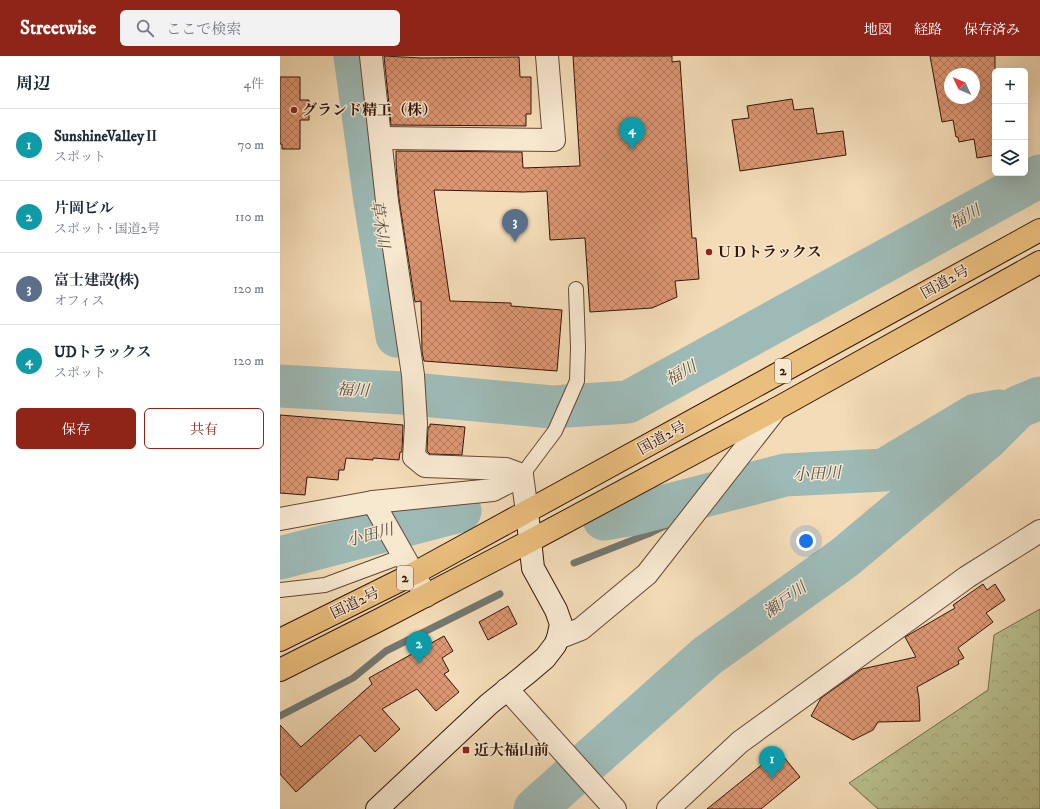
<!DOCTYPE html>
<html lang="ja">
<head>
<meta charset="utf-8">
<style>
  :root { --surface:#fff; --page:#f2f2f3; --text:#1f2937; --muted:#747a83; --line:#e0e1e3; --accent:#8f2418 }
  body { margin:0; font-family:"IM FELL DW Pica","Noto Serif JP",serif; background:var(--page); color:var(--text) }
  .controls { position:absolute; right:12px; top:12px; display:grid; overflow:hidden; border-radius:6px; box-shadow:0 4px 16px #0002 }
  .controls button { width:36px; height:36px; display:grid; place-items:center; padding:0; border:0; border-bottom:1px solid var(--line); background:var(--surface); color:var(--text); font:20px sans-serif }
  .compass { position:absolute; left:664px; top:12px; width:36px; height:36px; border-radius:50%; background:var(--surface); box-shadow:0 4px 16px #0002; rotate:314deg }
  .you { position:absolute; left:526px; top:485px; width:14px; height:14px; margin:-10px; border:3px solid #fff; border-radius:50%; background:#1a73e8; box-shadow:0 0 0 6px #1a73e833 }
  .badge { display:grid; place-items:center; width:26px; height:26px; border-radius:50%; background:var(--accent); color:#fff; font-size:13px; font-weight:700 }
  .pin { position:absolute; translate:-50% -33px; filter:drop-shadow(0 1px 2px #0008) }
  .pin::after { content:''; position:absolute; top:21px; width:14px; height:12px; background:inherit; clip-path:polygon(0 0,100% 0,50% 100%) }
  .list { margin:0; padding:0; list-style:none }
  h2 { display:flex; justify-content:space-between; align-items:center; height:52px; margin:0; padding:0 16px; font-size:17px }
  h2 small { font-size:13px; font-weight:400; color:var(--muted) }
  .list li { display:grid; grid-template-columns:26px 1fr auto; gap:12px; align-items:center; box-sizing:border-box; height:72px; padding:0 16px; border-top:1px solid var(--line) }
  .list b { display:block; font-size:15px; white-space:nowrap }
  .list p { margin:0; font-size:13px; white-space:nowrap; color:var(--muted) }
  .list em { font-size:13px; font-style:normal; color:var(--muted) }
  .actions { display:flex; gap:8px; padding:12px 16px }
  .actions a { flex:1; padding:9px 0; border:1px solid var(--accent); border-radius:6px; text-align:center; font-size:14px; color:var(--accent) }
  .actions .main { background:var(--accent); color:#fff }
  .icon { flex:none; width:22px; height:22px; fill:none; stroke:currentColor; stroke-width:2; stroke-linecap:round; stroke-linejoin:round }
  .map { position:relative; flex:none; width:760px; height:753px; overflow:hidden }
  header { display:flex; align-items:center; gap:24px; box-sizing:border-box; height:56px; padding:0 20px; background:var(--accent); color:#fff }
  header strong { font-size:19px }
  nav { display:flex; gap:22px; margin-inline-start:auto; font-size:14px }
  .search { width:280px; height:36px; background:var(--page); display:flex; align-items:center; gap:10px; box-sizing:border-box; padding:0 14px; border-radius:6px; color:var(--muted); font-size:15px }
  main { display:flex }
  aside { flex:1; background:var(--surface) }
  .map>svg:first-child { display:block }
  .forest { fill:url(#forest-crowns); stroke:#766a4c }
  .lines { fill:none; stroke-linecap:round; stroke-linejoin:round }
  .stream { stroke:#737871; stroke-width:7 }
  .river { stroke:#9dbab6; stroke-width:43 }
  .building { fill:url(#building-cross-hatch); stroke:#341509; fill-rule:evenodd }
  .lane-casing { stroke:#644734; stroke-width:16 }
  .street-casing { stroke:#644734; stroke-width:24 }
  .secondary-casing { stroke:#341509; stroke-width:24 }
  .highway-casing { stroke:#341509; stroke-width:24 }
  .lane { stroke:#f7e8d0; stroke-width:14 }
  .street { stroke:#f7e8d0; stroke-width:22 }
  .secondary { stroke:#f7e8d0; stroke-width:22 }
  .highway { stroke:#eabe7c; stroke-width:22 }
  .poi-dot { fill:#8f2418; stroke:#f7e8d0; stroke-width:1.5 }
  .labels { text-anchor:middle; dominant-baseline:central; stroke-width:3; stroke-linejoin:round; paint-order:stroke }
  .shield { fill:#f7e8d0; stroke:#6e5445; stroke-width:1 }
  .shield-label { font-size:14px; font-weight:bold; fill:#341509 }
  .poi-label { font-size:15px; font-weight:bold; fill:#341509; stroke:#f7e8d0; text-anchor:start }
  .street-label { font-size:15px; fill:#341509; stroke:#f7e8d0 }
  .water-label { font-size:16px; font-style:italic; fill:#594f46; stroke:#f7e8d0 }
</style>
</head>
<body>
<header>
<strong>Streetwise</strong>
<div class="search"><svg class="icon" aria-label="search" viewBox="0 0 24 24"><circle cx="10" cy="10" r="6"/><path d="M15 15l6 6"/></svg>ここで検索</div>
<nav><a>地図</a><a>経路</a><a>保存済み</a></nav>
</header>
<main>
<aside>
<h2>周辺<small>4件</small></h2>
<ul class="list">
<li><span class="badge" style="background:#0f9aa8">1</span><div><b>SunshineValleyⅡ</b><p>スポット</p></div><em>70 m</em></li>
<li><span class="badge" style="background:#0f9aa8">2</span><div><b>片岡ビル</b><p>スポット · 国道2号</p></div><em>110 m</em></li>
<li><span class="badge" style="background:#5c6f8a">3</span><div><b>富士建設(株)</b><p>オフィス</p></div><em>120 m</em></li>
<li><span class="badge" style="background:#0f9aa8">4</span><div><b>UDトラックス</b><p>スポット</p></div><em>120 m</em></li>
</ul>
<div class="actions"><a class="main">保存</a><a>共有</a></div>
</aside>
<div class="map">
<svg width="760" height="753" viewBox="0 0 760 753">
  <defs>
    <pattern id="forest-crowns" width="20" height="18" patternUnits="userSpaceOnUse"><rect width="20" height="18" fill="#b9c08f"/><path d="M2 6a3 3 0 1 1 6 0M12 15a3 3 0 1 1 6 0" fill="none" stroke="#a0a47a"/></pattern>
    <pattern id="building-cross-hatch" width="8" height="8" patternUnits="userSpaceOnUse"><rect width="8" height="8" fill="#dd9773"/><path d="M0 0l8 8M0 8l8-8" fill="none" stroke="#b47a5d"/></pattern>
  </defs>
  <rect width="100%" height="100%" fill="#f3dcb7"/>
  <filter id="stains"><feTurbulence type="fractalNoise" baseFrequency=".005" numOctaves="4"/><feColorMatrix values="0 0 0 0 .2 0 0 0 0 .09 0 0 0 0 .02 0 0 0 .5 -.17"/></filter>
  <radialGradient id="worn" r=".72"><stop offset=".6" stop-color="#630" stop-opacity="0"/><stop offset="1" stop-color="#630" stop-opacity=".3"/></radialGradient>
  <path class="forest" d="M760 553V753H598L569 727 708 634 714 579Z"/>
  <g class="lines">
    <g class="stream">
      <path d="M429 450 486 424"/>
      <path d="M294 507 368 478 403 461"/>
      <path d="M0 660 73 622 106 595 220 538"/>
    </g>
    <g class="river">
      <path d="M75 0 95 145 117 280"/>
      <path d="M0 330 121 337 272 351 348 346 760 120"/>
      <path d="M324 463 354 458 505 419 604 414 696 359 719 355"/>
      <path d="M0 502 180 455"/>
      <path d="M255 753 427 600 564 502 706 383 738 351 760 342"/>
    </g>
  </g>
  <g class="building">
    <path d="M104 0 142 2 239 1 240 21H251V58H246V70L111 69Z"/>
    <path d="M293 0H392V6L400 5 412 182H416L419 223 395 225 397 241 372 252 310 256 305 182 270 184 267 135 243 136 154 134 170 245 231 247V250L282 254 277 315 144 305 142 296 141 245 135 246 119 143 116 108V95L242 96 243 112 300 110Z"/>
    <path d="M650 0H715V99L697 102 694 83 679 86 678 81H676L673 64 662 66ZM670 18H694V42H670Z"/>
    <path d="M0 21H20V44H29V64H20V93H2V88H0Z"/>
    <path d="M512 43 514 54 533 52 537 78 563 75 566 99 460 115 452 64 469 62 467 50Z"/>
    <path d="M0 359 123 369 122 396H120L119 404 93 402V404L66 402 64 414H59L58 424 27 421 25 439 0 437Z"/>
    <path d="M150 368 185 371 182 399 150 398 147 395 148 371H150Z"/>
    <path d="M703 528 707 534 715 528 725 544 706 557 713 566 678 592 684 602 678 605 679 608 637 631 639 642 640 665 598 666 593 674 573 684 531 660 541 642 582 613 636 601 625 581 675 552 673 549Z"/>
    <path d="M228 550 237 568 208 584 199 566Z"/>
    <path d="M164 580 173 595 162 602 169 615 164 618 179 636 156 655 137 633 102 653 120 673 95 696 80 679 16 736 0 718V669L21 691 92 628 89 622Z"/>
    <path d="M499 695 520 721 481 753H427Z"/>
  </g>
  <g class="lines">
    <defs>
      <g id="lane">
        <path d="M242 419 275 375 297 325 298 291 296 233"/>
        <path d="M0 534 45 529 123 500"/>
      </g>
      <g id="street">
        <path d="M91 0 107 145 133 319 136 368 134 401 145 410 226 413 242 419"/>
        <path d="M102 82 274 84 267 0"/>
        <path d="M242 419 247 456"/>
        <path d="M93 446 213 434 242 419"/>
        <path d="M0 463 93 446 146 540"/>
        <path d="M278 582 301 573 367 518 496 353"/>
        <path d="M227 633 335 753"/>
        <path d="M388 753 460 686 687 521 760 475"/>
      </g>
      <path id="secondary" d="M97 753 209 648 245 619 265 602 275 589 278 582 281 568 276 554 253 512 247 456"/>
      <g id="highway">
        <path d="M0 584 133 518 760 174"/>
        <path d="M0 614 101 563 250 485 496 353 760 206"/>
      </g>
    </defs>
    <use href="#lane" class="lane-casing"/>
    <use href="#street" class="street-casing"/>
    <use href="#secondary" class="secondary-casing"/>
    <use href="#highway" class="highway-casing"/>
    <use href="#lane" class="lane"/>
    <use href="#street" class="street"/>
    <use href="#secondary" class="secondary"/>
    <use href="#highway" class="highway"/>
  </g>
  <g class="poi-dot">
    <circle cx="14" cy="54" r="4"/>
    <circle cx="429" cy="196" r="4"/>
    <rect x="182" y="690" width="8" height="8" rx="2"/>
  </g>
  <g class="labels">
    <g class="shield">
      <rect x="495" y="303" width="16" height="24" rx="3"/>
      <rect x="117" y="510" width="16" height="24" rx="3"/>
    </g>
    <g class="shield-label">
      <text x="503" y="315">2</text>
      <text x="125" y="522">2</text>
    </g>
    <g class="poi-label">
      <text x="22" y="54">グランド精工（株）</text>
      <text x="437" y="196">ＵＤトラックス</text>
      <text x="194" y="694">近大福山前</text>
    </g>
    <g class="street-label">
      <text transform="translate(665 226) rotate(-29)">国道2号</text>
      <text transform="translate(382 382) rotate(-29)">国道2号</text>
      <text transform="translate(75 547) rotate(-26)">国道2号</text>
    </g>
    <g class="water-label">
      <text transform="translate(685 161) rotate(-29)">福川</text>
      <text transform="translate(100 168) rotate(81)">草木川</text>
      <text transform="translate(401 317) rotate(-29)">福川</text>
      <text transform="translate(73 334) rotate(3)">福川</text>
      <text transform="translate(537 418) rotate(-3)">小田川</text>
      <text transform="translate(90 479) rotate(-15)">小田川</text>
      <text transform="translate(505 544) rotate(-36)">瀬戸川</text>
    </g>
  </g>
  <rect width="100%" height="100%" filter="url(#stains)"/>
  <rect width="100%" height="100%" fill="url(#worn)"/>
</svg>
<div class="controls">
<button>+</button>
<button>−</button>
<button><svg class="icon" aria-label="layers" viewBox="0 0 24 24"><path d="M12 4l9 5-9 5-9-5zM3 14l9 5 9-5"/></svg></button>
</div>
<svg class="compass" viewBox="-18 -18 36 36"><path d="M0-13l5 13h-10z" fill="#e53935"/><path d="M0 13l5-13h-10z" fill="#747a83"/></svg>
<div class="you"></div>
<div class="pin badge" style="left:492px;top:723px;background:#0f9aa8">1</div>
<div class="pin badge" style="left:139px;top:608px;background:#0f9aa8">2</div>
<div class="pin badge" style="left:235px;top:186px;background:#5c6f8a">3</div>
<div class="pin badge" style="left:352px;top:94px;background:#0f9aa8">4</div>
</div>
</main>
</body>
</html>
